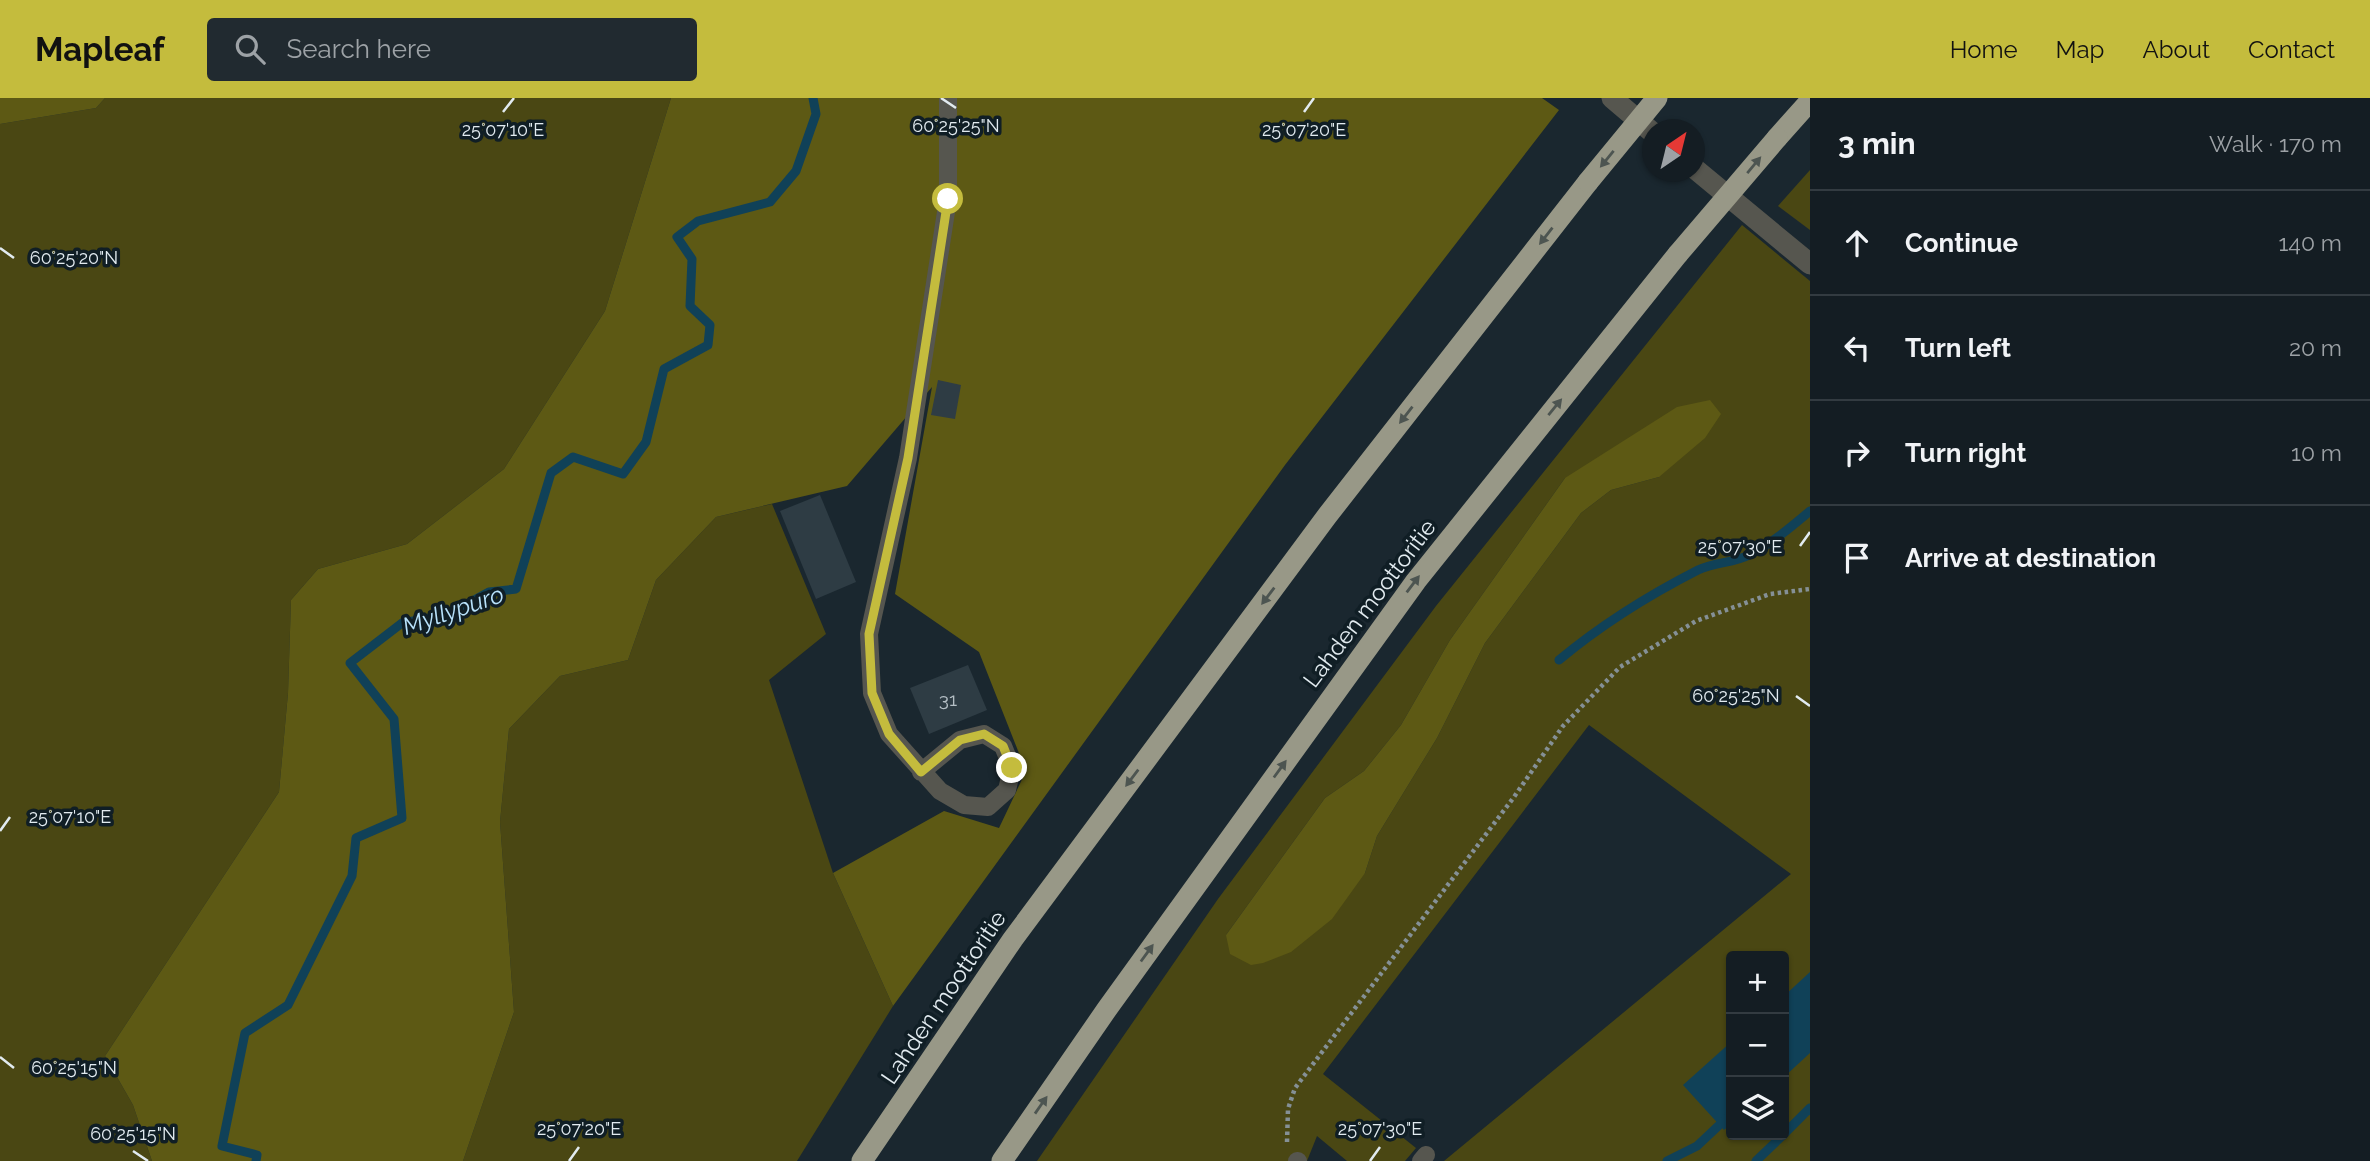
<!DOCTYPE html>
<html lang="en">
<head>
<meta charset="utf-8">
<style>
  :root { --surface:#141d23; --page:#212a30; --text:#f1f3f6; --muted:#9da2a6; --line:#333b41; --accent:#c4bc3d }
  body { margin:0; font-family:Raleway,sans-serif; background:var(--page); color:var(--text) }
  .controls { position:absolute; right:21px; bottom:21px; display:grid; overflow:hidden; border-radius:7px; box-shadow:0 2px 5px #0004 }
  .controls button { width:63px; height:63px; display:grid; place-items:center; padding:0; border:0; border-bottom:2px solid var(--line); background:var(--surface); color:var(--text); font:35px sans-serif }
  .compass { position:absolute; left:1642px; top:21px; width:63px; height:63px; border-radius:50%; background:var(--surface); box-shadow:0 2px 5px #0004; rotate:35deg }
  .stop { position:absolute; width:21px; height:21px; margin:-16px; border:5px solid #c4bc3d; border-radius:50%; background:#fff }
  .stop.end { background:#c4bc3d; border-color:#fff; box-shadow:0 2px 7px #0008 }
  .list { margin:0; padding:0; list-style:none }
  h2 { display:flex; justify-content:space-between; align-items:center; height:91px; margin:0; padding:0 28px; font-size:30px }
  h2 small { font-size:23px; font-weight:400; color:var(--muted) }
  .list li { display:grid; grid-template-columns:46px 1fr auto; gap:21px; align-items:center; box-sizing:border-box; height:105px; padding:0 28px; border-top:2px solid var(--line) }
  .list b { display:block; font-size:26px; white-space:nowrap }
  .list em { font-size:23px; font-style:normal; color:var(--muted) }
  .icon { flex:none; width:38px; height:38px; fill:none; stroke:currentColor; stroke-width:2; stroke-linecap:round; stroke-linejoin:round }
  .map { position:relative; flex:none; width:1810px; height:1063px; overflow:hidden }
  header { display:flex; align-items:center; gap:42px; box-sizing:border-box; height:98px; padding:0 35px; background:var(--accent); color:#111 }
  header strong { font-size:33px }
  nav { display:flex; gap:38px; margin-inline-start:auto; font-size:24px }
  .search { width:490px; height:63px; background:var(--page); display:flex; align-items:center; gap:18px; box-sizing:border-box; padding:0 24px; border-radius:7px; color:var(--muted); font-size:26px }
  main { display:flex }
  aside { flex:1; background:var(--surface) }
  .map>svg:first-child { display:block }
  .green { fill:#4a4713; fill-rule:evenodd }
  .forest { fill:#5d5914 }
  .water { fill:#104158 }
  .lines { fill:none; stroke-linecap:round; stroke-linejoin:round }
  .stream { stroke:#104158; stroke-width:9 }
  .building { fill:#2e3c44 }
  .path { stroke:#859096; stroke-width:4.5; stroke-dasharray:3.5 3.5; stroke-linecap:butt }
  .service { stroke:#56564f; stroke-width:18 }
  .tertiary { stroke:#56564f; stroke-width:21 }
  .motorway { stroke:#989887; stroke-width:21 }
  .motorway-bridge { stroke:#989887; stroke-width:21 }
  .oneway { fill:#4d5551 }
  .route { stroke:#c4bc3d; stroke-width:9 }
  .ticks { fill:none; stroke:#e2ebf0; stroke-width:2.5 }
  .labels { text-anchor:middle; dominant-baseline:central; stroke-width:7; stroke-linejoin:round; paint-order:stroke }
  .number-label { font-size:19px; fill:#b5bfc5 }
  .street-label { font-size:23px; fill:#e2ebf0; stroke:#101e25 }
  .water-label { font-size:24px; font-style:italic; fill:#b9e3fc; stroke:#101e25 }
  .ticks-label { font-size:18px; text-anchor:middle; fill:#e2ebf0; stroke:#101e25; stroke-width:7; stroke-linejoin:round; paint-order:stroke }
</style>
</head>
<body>
<header>
<strong>Mapleaf</strong>
<div class="search"><svg class="icon" aria-label="search" viewBox="0 0 24 24"><circle cx="10" cy="10" r="6"/><path d="M15 15l6 6"/></svg>Search here</div>
<nav><a>Home</a><a>Map</a><a>About</a><a>Contact</a></nav>
</header>
<main>
<div class="map">
<svg width="1810" height="1063" viewBox="0 0 1810 1063">
  <rect width="100%" height="100%" fill="#1a272f"/>
  <g class="green">
    <path d="M105 0H671L605 213 504 371 407 446 318 471 291 502 288 595 279 694 105 958 133 1007 152 1063H0V26L96 10Z"/>
    <path d="M1810 72V132L1778 108Z"/>
    <path d="M1742 127 1810 183V1063H1444L1791 776 1589 627 1323 976 1416 1050 1405 1063H1347L1317 1038 1307 1063H1037L1218 801 1436 508ZM1659 379 1611 392 1581 415 1485 545 1437 640 1377 738 1365 775 1226 837 1325 700 1364 673 1401 627 1450 542 1565 380ZM1731 858H1784V1037H1731Z"/>
    <path d="M772 406 826 536 769 582 833 775 893 908 797 1063H463L514 914 500 724 509 631 560 578 628 562 656 482 716 419Z"/>
  </g>
  <g class="forest">
    <path d="M0 0H105L96 10 0 26Z"/>
    <path d="M671 0H1542L1559 12 1285 367 893 908 833 775 944 713 999 730 1026 673 979 554 895 496 932 289 847 388 716 419 656 482 628 562 560 578 509 631 500 724 514 914 463 1063H152L133 1007 105 958 279 694 288 595 291 502 318 471 407 446 504 371 605 213Z"/>
    <path d="M1710 302 1721 316 1705 340 1659 379 1611 392 1581 415 1485 545 1437 640 1377 738 1365 775 1332 821 1291 854 1263 865 1251 867 1230 856 1226 837 1325 700 1364 673 1401 627 1450 542 1565 380 1677 309Z"/>
  </g>
  <g class="water">
    <path d="M1810 874V955L1784 979V898Z"/>
    <path d="M1731 944V1026L1724 1032 1683 987Z"/>
  </g>
  <g class="lines">
    <g class="stream">
      <path d="M1559 562C1601 527 1649 497 1698 472 1714 464 1734 465 1749 457 1771 446 1791 429 1810 413"/>
      <path d="M1784 1036 1810 1010"/>
      <path d="M256 1063 257 1057 222 1048 245 935 288 907 352 778 356 740 402 720 394 621 350 565 402 525 447 517 489 494 516 491 551 375 573 359 623 376 646 344 664 271 708 247 710 227 690 208 692 161 677 139 698 123 770 104 796 73 816 16 813 0"/>
      <path d="M1667 1063 1697 1048 1731 1016"/>
      <path d="M1756 1063 1783 1037"/>
    </g>
  </g>
  <g class="building">
    <path d="M938 282 961 287 955 321 931 317Z"/>
    <path d="M820 397 856 484 816 501 780 413Z"/>
    <path d="M968 567 987 612 929 636 910 590Z"/>
  </g>
  <g class="lines">
    <path class="path" d="M1287 1044 1288 1011 1295 990 1514 699 1563 628 1620 569 1696 523 1770 496 1810 491"/>
    <g class="service">
      <path d="M921 674 960 642 984 636 1003 648 1012 670 1007 692 988 709 964 707 940 693 889 636 872 595 869 536 908 360 948 101V0"/>
      <path d="M1297 1063H1298"/>
      <path d="M1421 1063 1426 1057"/>
    </g>
    <g class="tertiary">
      <path d="M1612 0 1652 34"/>
      <path d="M1694 70 1810 166"/>
    </g>
    <g class="motorway">
      <path d="M1777 40 1810 3"/>
      <path d="M862 1063 1013 841 1327 418 1588 84"/>
      <path d="M1002 1063 1107 911 1416 483 1678 156"/>
    </g>
    <g class="motorway-bridge">
      <path d="M1588 84 1657 0"/>
      <path d="M1678 156 1777 40"/>
    </g>
  </g>
  <defs><path id="oneway-solid" d="M-6-.8H1V-3.2L6.5 0L1 3.2V.8H-6Z" transform="scale(1.75)"/></defs>
  <g class="oneway">
    <use href="#oneway-solid" transform="translate(1607 61) rotate(129)"/>
    <use href="#oneway-solid" transform="translate(1754 67) rotate(-50)"/>
    <use href="#oneway-solid" transform="translate(1546 138) rotate(128)"/>
    <use href="#oneway-solid" transform="translate(1555 309) rotate(-51)"/>
    <use href="#oneway-solid" transform="translate(1406 317) rotate(128)"/>
    <use href="#oneway-solid" transform="translate(1413 486) rotate(-53)"/>
    <use href="#oneway-solid" transform="translate(1268 498) rotate(127)"/>
    <use href="#oneway-solid" transform="translate(1280 671) rotate(-54)"/>
    <use href="#oneway-solid" transform="translate(1132 680) rotate(127)"/>
    <use href="#oneway-solid" transform="translate(1147 855) rotate(-54)"/>
    <use href="#oneway-solid" transform="translate(1041 1007) rotate(-55)"/>
  </g>
  <g class="lines">
    <path class="route" d="M948 101 908 360 869 536 872 595 889 636 921 674 960 642 984 636 1003 648 1012 670"/>
  </g>
  <path class="ticks" d="M941 0 956 10M503 14 514 0M1304 14 1314 0M0 150 14 160M1800 448 1810 434M1796 598 1810 608M0 733 10 719M0 959 14 970M133 1053 148 1063M569 1063 579 1049M1370 1063 1380 1049"/>
  <g class="labels">
    <g class="number-label">
      <text x="948" y="601">31</text>
    </g>
    <g class="street-label">
      <text transform="translate(1369 505) rotate(-53)">Lahden moottoritie</text>
      <text transform="translate(943 899) rotate(-56)">Lahden moottoritie</text>
    </g>
    <g class="water-label">
      <text transform="translate(453 512) rotate(-19)">Myllypuro</text>
    </g>
  </g>
  <g class="ticks-label">
    <text x="956" y="34">60°25'25"N</text>
    <text x="503" y="38">25°07'10"E</text>
    <text x="1304" y="38">25°07'20"E</text>
    <text x="74" y="166">60°25'20"N</text>
    <text x="1740" y="455">25°07'30"E</text>
    <text x="1736" y="604">60°25'25"N</text>
    <text x="70" y="725">25°07'10"E</text>
    <text x="74" y="976">60°25'15"N</text>
    <text x="579" y="1037">25°07'20"E</text>
    <text x="1380" y="1037">25°07'30"E</text>
    <text x="133" y="1042">60°25'15"N</text>
  </g>
</svg>
<div class="controls">
<button>+</button>
<button>−</button>
<button><svg class="icon" aria-label="layers" viewBox="0 0 24 24"><path d="M12 4l9 5-9 5-9-5zM3 14l9 5 9-5"/></svg></button>
</div>
<svg class="compass" viewBox="-18 -18 36 36"><path d="M0-13l5 13h-10z" fill="#e53935"/><path d="M0 13l5-13h-10z" fill="#9da2a6"/></svg>
<div class="stop" style="left:948px;top:101px"></div>
<div class="stop end" style="left:1012px;top:670px"></div>
</div>
<aside>
<h2>3 min<small>Walk · 170 m</small></h2>
<ul class="list">
<li><svg class="icon" aria-label="ahead" viewBox="0 0 24 24"><path d="M12 20V5M6 11l6-6 6 6"/></svg><div><b>Continue</b></div><em>140 m</em></li>
<li><svg class="icon" aria-label="left" viewBox="0 0 24 24"><path d="M17 20v-9H6M10 6l-5 5 5 5"/></svg><div><b>Turn left</b></div><em>20 m</em></li>
<li><svg class="icon" aria-label="right" viewBox="0 0 24 24"><path d="M7 20v-9h11M14 6l5 5-5 5"/></svg><div><b>Turn right</b></div><em>10 m</em></li>
<li><svg class="icon" aria-label="arrive" viewBox="0 0 24 24"><path d="M6 21V4h12l-3 4 3 4H6"/></svg><div><b>Arrive at destination</b></div></li>
</ul>
</aside>
</main>
</body>
</html>
